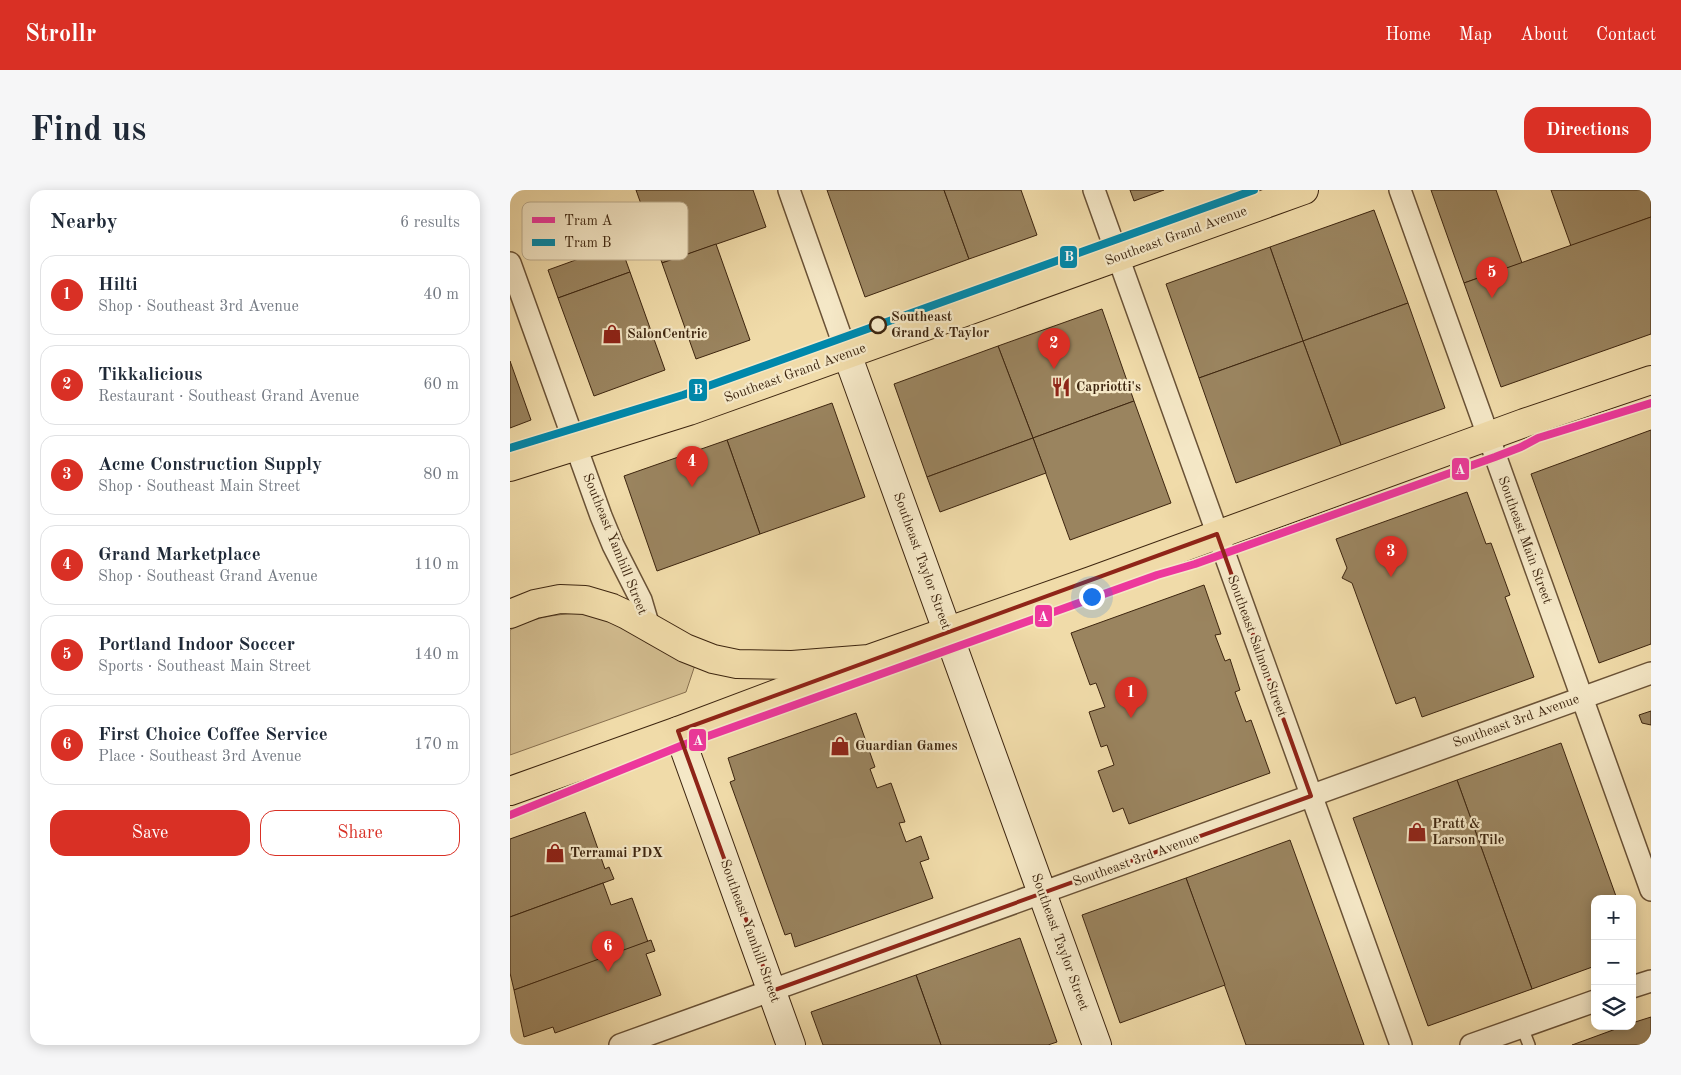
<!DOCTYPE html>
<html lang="en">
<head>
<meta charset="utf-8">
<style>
  :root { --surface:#fff; --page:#f6f6f7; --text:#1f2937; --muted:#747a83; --line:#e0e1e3; --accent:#d93025 }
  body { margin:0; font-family:"Old Standard TT",serif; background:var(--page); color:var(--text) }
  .controls { position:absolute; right:15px; bottom:15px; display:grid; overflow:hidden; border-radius:10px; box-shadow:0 2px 12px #0003 }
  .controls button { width:45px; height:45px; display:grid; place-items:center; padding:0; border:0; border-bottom:1px solid var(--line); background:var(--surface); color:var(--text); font:25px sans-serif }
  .you { position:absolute; left:581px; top:406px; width:18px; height:18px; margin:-12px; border:4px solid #fff; border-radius:50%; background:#1a73e8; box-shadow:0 0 0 8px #1a73e833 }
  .badge { display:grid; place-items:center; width:32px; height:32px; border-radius:50%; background:var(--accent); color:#fff; font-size:16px; font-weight:700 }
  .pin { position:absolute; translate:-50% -41px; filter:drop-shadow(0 1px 2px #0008) }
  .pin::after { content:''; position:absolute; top:26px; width:18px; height:15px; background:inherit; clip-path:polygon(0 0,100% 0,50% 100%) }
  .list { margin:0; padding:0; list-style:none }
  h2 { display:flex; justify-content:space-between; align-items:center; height:65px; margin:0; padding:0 20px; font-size:21px }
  h2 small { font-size:16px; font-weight:400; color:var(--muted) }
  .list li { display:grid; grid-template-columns:32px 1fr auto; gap:15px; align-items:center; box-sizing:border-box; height:80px; margin:0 10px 10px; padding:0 10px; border:1px solid var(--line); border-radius:15px }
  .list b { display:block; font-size:19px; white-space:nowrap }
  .list p { margin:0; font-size:16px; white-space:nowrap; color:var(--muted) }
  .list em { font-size:16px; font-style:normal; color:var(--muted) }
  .actions { display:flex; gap:10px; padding:15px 20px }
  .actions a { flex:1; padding:11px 0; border:1px solid var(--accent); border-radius:15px; text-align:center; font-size:18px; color:var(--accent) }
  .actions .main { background:var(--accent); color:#fff }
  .icon { flex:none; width:28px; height:28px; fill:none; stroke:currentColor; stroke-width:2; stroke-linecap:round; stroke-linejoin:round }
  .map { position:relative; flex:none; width:1141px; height:855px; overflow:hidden; border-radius:15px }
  header { display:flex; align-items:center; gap:30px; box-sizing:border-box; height:70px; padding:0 25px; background:var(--accent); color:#fff }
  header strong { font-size:24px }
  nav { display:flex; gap:28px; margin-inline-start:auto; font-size:18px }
  .intro { display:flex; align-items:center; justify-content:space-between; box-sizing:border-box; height:120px; padding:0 30px }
  h1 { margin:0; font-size:35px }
  .button { padding:12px 22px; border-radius:15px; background:var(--accent); color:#fff; font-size:18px; font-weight:700 }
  main { display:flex; gap:30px; padding:0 30px }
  aside { flex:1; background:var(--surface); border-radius:15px; box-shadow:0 2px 12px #0003 }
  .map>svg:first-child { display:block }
  .green { fill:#d2bc8f; stroke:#88704f }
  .building { fill:#9a845f; stroke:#3d250f }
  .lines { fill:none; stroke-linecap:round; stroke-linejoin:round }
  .lane-casing { stroke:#6a5236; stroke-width:14 }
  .street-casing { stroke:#6a5236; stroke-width:24 }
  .secondary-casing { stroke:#3d250f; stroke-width:30 }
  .primary-casing { stroke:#3d250f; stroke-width:30 }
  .highway-casing { stroke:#3d250f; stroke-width:30 }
  .lane { stroke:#f5e8c7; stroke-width:11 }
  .street { stroke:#f5e8c7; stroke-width:21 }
  .secondary { stroke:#f5e8c7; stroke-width:28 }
  .primary { stroke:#f0dba9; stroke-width:28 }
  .highway { stroke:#f0dba9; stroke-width:28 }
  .tram-1-casing { stroke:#f5e8c7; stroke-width:11 }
  .tram-2-casing { stroke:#f5e8c7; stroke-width:11 }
  .tram-1 { stroke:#ed389c; stroke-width:8 }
  .tram-2 { stroke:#0088ab; stroke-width:8 }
  .marked { fill:none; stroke:#8f2418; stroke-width:4; stroke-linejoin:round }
  .stop-dot { fill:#f5e8c7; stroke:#3d250f; stroke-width:2.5 }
  .labels { text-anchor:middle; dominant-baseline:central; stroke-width:4.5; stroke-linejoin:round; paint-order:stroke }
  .street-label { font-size:14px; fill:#3d250f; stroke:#f5e8c7 }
  .stop-label { font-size:14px; font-weight:bold; fill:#3d250f; stroke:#f5e8c7; text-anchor:start }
  .poi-label { font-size:14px; font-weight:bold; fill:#3d250f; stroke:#f5e8c7; text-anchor:start }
  .key { fill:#f5e8c7; stroke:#beae90; stroke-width:1 }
  .key-label { font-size:14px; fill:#3d250f }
  .line-badge { stroke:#f5e8c7; stroke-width:2 }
  .badge-label { font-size:14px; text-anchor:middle; font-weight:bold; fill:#fff }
</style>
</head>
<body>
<header>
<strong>Strollr</strong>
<nav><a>Home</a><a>Map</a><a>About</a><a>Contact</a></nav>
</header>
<div class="intro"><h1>Find us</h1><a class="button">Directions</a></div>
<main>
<aside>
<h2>Nearby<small>6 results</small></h2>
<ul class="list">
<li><span class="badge">1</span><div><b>Hilti</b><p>Shop · Southeast 3rd Avenue</p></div><em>40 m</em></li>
<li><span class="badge">2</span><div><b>Tikkalicious</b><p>Restaurant · Southeast Grand Avenue</p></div><em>60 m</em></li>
<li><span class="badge">3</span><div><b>Acme Construction Supply</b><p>Shop · Southeast Main Street</p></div><em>80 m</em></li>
<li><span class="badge">4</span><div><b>Grand Marketplace</b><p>Shop · Southeast Grand Avenue</p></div><em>110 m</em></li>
<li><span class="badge">5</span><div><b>Portland Indoor Soccer</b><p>Sports · Southeast Main Street</p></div><em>140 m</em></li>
<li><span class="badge">6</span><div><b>First Choice Coffee Service</b><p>Place · Southeast 3rd Avenue</p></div><em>170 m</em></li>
</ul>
<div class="actions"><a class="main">Save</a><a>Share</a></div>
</aside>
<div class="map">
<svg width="1141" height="855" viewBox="0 0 1141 855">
  <rect width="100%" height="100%" fill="#f0dba9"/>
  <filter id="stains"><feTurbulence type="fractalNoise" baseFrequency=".004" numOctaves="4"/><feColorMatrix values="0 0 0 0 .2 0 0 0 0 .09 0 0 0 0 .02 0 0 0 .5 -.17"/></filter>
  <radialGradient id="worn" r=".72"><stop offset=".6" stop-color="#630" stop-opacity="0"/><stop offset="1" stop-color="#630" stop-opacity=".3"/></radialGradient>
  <path class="green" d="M67 423 86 424 121 442 137 453 185 475 176 502 0 565V440C21 428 42 425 67 423Z"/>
  <g class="building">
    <path d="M126 0H243L256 37 152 73Z"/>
    <path d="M317 0H434L459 69 355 107Z"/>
    <path d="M434 0H511L527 45 459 69Z"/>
    <path d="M620 0H654L624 11Z"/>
    <path d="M921 0H986L1012 73 954 93Z"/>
    <path d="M1041 0H1141V27L1061 56Z"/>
    <path d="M864 20 898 113 793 151 760 57Z"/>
    <path d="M1141 27V144L991 197 954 93Z"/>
    <path d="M110 54 120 82 48 108 38 80Z"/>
    <path d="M206 54 240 150 186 169 152 73Z"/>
    <path d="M760 57 793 151 689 188 656 94Z"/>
    <path d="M120 82 155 180 84 206 48 108Z"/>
    <path d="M898 113 935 218 831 255 793 151Z"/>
    <path d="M592 119 624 211 523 248 488 156Z"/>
    <path d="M793 151 831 255 726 293 689 188Z"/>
    <path d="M488 156 523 248 417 287 384 194Z"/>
    <path d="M0 171 21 230 0 238Z"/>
    <path d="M624 211 661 313 560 350 523 248Z"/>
    <path d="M322 213 355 307 250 344 217 250Z"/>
    <path d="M1141 240V454L1089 473 1021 284Z"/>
    <path d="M523 248 536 283 430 322 417 287Z"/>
    <path d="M217 250 250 344 147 381 114 286Z"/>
    <path d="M957 302 976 354 981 353 1000 405 995 407 1024 487 912 527 905 507 886 514 842 393 832 388 837 378 826 349Z"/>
    <path d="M694 395 711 444 705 445 715 471 720 469 730 500 725 502 736 532 741 530 760 583 619 634 613 618 603 622 588 581 604 575 597 555 591 557 579 522 595 517 586 493 580 495 561 443Z"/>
    <path d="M1141 521V535L1132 533 1129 525Z"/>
    <path d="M346 523 365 577 360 579 367 598 381 593 395 632 389 633 396 652 411 646 419 669 410 672 423 708 285 757 281 743 275 745 220 592 225 590 218 568Z"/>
    <path d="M1051 553 1107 709H1085V776L1022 799 947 590Z"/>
    <path d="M947 590 1022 799 918 836 843 628Z"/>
    <path d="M75 622 95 679 99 677 104 689 0 727V649Z"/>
    <path d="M780 650 854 855H736L676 688Z"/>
    <path d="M676 688 715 795 610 833 572 725Z"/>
    <path d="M93 693 101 715 122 708 138 752 4 800 0 783V727Z"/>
    <path d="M510 748 547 852 538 855H431L406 785Z"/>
    <path d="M141 750 145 761 136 764 151 805 45 843 43 837 14 847 4 800Z"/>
    <path d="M406 785 431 855H313L301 822Z"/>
    <path d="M1141 827V855H1062L1114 836H1122V833Z"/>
  </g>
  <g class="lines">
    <defs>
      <path id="lane" d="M1012 837 1019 855"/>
      <g id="street">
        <path d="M279 0 337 164"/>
        <path d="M584 0 891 855"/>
        <path d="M890 0 1141 700"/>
        <path d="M0 73 91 326 103 355 131 410 139 437"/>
        <path d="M1122 797 1141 791"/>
        <path d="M110 855 1141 483"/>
        <path d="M961 855 1085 811"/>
      </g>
      <g id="secondary">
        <path d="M337 164 587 855"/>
        <path d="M168 541 281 855"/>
      </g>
      <path id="primary" d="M0 601 168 541 348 473"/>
      <g id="highway">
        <path d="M0 277 179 221 794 0"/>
        <path d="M0 424 25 414 50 409 75 410 102 418 117 425 175 458 203 469 227 474 282 475 359 469 581 391 1014 233 1141 190"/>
      </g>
    </defs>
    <use href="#lane" class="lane-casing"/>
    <use href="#street" class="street-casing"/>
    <use href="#secondary" class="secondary-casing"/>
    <use href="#primary" class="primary-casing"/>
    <use href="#highway" class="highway-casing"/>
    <use href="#lane" class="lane"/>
    <use href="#street" class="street"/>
    <use href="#secondary" class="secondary"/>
    <use href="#primary" class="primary"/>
    <use href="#highway" class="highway"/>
    <defs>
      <path id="tram-1" d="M0 625 173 555 647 385 685 374 985 267 1011 257 1028 248 1141 213"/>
      <path id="tram-2" d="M0 258 173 205 744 0"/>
    </defs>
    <use href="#tram-1" class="tram-1-casing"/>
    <use href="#tram-2" class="tram-2-casing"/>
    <use href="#tram-1" class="tram-1"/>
    <use href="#tram-2" class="tram-2"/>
  </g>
  <path class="marked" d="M707 344 801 606 262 801 168 541Z"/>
  <defs>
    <symbol id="shop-bare" viewBox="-9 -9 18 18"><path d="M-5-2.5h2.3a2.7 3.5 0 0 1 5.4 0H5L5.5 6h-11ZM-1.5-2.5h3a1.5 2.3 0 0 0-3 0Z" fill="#8f2418" stroke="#f5e8c7" stroke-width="2.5" paint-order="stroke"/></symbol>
    <symbol id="restaurant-bare" viewBox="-9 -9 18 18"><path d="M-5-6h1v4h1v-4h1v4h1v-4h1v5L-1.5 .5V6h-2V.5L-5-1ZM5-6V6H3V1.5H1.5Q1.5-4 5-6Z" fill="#8f2418" stroke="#f5e8c7" stroke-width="2.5" paint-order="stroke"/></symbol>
  </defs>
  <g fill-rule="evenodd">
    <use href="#shop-bare" x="88" y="130" width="28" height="28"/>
    <use href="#restaurant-bare" x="537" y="183" width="28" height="28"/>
    <use href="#shop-bare" x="316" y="542" width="28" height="28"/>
    <use href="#shop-bare" x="893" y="628" width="28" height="28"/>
    <use href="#shop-bare" x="31" y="649" width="28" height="28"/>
  </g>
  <circle class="stop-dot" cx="368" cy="135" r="8"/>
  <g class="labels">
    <g class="street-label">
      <text transform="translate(666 46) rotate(-20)">Southeast Grand Avenue</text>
      <text transform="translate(285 183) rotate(-20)">Southeast Grand Avenue</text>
      <text transform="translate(1015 350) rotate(70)">Southeast Main Street</text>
      <text transform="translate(105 354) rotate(68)">Southeast Yamhill Street</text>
      <text transform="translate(412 371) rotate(70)">Southeast Taylor Street</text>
      <text transform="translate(747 456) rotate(70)">Southeast Salmon Street</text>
      <text transform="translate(1006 531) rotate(-20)">Southeast 3rd Avenue</text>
      <text transform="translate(626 670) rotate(-20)">Southeast 3rd Avenue</text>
      <text transform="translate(240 741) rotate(70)">Southeast Yamhill Street</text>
      <text transform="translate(550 752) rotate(70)">Southeast Taylor Street</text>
    </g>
    <g class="stop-label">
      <text x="381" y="127">Southeast<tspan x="381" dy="16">Grand &amp; Taylor</tspan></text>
    </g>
    <g class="poi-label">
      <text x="117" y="144">SalonCentric</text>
      <text x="566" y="197">Capriotti's</text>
      <text x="345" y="556">Guardian Games</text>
      <text x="922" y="634">Pratt &amp;<tspan x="922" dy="16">Larson Tile</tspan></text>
      <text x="60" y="663">Terramai PDX</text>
    </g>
  </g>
  <rect x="12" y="12" width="166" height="58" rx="8" class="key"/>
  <rect x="22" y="27" width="23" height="6" fill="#ed389c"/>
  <rect x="22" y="49" width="23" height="7" fill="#0088ab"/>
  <g class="key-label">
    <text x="54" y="35">Tram A</text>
    <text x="54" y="57">Tram B</text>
  </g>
  <g class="line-badge">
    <rect x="549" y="55" width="19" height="24" rx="5" fill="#0088ab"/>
    <rect x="178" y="188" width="20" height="24" rx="5" fill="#0088ab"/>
    <rect x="941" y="267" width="19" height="24" rx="5" fill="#ed389c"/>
    <rect x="524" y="414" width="19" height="24" rx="5" fill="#ed389c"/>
    <rect x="178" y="538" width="19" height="24" rx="5" fill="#ed389c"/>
  </g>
  <g class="badge-label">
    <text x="559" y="71">B</text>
    <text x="188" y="204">B</text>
    <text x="950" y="284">A</text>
    <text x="533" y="431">A</text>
    <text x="188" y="555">A</text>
  </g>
  <rect width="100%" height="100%" filter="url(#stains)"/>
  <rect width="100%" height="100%" fill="url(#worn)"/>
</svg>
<div class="controls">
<button>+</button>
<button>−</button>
<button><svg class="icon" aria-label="layers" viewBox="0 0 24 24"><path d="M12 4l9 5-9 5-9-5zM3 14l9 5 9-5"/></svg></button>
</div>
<div class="you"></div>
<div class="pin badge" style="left:621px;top:528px">1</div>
<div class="pin badge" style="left:544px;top:179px">2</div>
<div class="pin badge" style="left:881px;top:387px">3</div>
<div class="pin badge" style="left:182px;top:297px">4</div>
<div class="pin badge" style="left:982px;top:108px">5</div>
<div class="pin badge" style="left:98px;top:782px">6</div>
</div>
</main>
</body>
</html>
